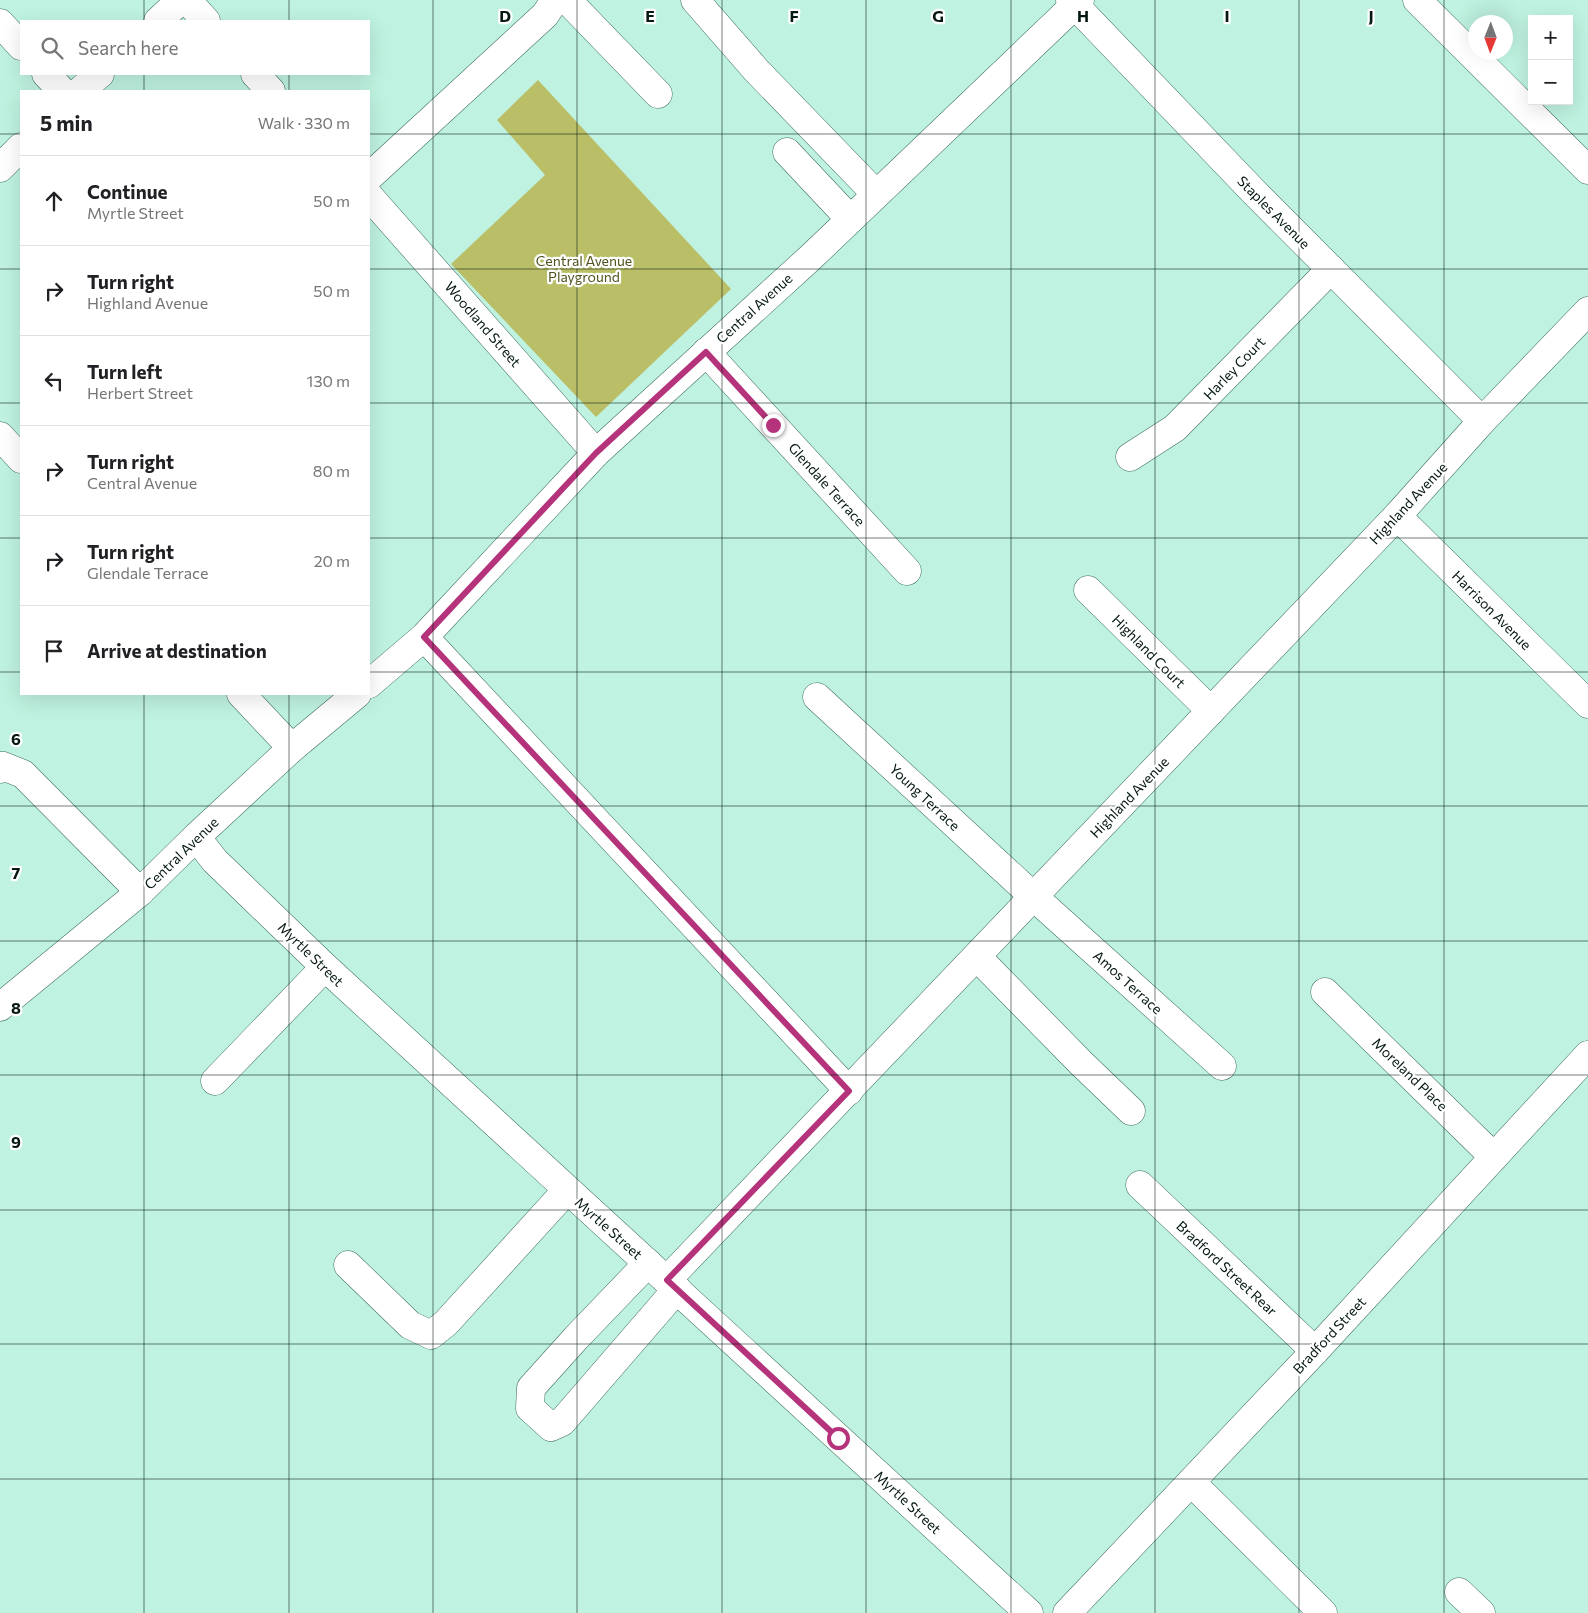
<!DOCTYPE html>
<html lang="en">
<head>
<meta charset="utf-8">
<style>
  :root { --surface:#fff; --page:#f2f2f2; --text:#202124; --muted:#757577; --line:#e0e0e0 }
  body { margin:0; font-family:Commissioner,sans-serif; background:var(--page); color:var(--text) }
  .controls { position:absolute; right:15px; top:15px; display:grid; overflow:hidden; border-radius:0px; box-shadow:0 5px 20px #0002 }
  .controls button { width:45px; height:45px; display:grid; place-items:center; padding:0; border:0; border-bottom:1px solid var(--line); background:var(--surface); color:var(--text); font:25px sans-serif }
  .compass { position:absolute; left:1468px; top:15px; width:45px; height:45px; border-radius:50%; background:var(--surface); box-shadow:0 5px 20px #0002; rotate:181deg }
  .stop { position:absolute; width:15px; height:15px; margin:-11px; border:4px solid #b5337b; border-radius:50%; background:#fff }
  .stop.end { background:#b5337b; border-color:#fff; box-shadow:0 1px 5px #0008 }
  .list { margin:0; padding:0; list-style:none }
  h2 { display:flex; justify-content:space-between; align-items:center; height:65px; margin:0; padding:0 20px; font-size:21px }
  h2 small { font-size:16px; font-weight:400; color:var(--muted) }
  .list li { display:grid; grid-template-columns:32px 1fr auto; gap:15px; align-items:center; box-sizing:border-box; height:90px; padding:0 20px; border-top:1px solid var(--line) }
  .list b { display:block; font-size:19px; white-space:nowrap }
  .list p { margin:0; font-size:16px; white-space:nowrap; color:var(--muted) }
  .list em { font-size:16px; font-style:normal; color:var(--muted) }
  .icon { flex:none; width:28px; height:28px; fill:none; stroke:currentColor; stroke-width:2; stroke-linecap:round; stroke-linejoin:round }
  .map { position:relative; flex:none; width:1588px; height:1613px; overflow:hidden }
  .search { position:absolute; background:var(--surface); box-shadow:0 5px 20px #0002; left:20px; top:20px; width:350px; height:55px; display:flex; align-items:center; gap:12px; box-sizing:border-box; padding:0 18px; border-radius:0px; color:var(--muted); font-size:19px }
  .panel { position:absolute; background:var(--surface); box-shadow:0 5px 20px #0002; left:20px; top:90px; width:350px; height:605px; border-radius:0px }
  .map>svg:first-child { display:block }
  .green { fill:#babe66 }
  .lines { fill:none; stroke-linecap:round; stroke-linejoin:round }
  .minor-casing { stroke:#3f6e5f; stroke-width:29 }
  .minor { stroke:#fff; stroke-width:28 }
  .route { stroke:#b5337b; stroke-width:6 }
  .grid { fill:none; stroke:#051812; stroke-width:1; stroke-opacity:0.55 }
  .labels { text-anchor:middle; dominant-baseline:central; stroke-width:4.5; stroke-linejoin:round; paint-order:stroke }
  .street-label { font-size:14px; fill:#051812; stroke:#fff }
  .park-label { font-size:14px; fill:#51521e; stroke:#fff }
  .grid-label { font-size:16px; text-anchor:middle; font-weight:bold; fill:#051812; stroke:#fff; stroke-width:4.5; stroke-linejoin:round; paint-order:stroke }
</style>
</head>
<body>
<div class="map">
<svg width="1588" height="1613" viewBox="0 0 1588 1613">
  <rect width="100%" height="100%" fill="#bff2e0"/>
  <path class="green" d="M538 80 731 289 596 417 451 264 545 175 497 120Z"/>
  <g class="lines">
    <defs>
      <g id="minor">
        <path d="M187 0 206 21"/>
        <path d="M567 0 658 94"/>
        <path d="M695 0 756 70 876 194"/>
        <path d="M1070 0 1254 192 1482 421"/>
        <path d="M1417 0 1588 170"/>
        <path d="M158 21 181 0"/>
        <path d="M0 23 21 46"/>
        <path d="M46 74 62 91"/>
        <path d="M255 74 271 91"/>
        <path d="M80 91 100 74"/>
        <path d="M787 152 850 219"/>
        <path d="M0 168 21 147"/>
        <path d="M369 177 545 15 555 0"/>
        <path d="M369 196 596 453"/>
        <path d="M706 352 907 571"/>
        <path d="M0 436 21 459"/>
        <path d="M1130 457 1175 428 1331 269"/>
        <path d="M1397 516 1588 704"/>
        <path d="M1088 590 1211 711"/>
        <path d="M424 637 849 1091"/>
        <path d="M369 684 424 637 596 453 810 258 1080 0"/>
        <path d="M241 694 292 748"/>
        <path d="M817 697 1034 897 1222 1066"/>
        <path d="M0 769 3 766 23 774 140 892"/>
        <path d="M196 837 215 861 325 967 1029 1613"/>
        <path d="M977 957 1081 1063 1131 1111"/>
        <path d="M1325 992 1494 1157"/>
        <path d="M0 1007 140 892 196 837 292 748 357 694"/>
        <path d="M215 1081 325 967"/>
        <path d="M1140 1185 1315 1351"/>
        <path d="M648 1263 576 1338 531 1388 530 1408 551 1427 562 1422 677 1289"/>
        <path d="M348 1265 410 1325 431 1335 446 1323 567 1190"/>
        <path d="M667 1280 1397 516 1482 421 1588 311"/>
        <path d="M1191 1482 1323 1613"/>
        <path d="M1459 1592 1481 1613"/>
        <path d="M1067 1613 1315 1351 1588 1055"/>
      </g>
    </defs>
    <use href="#minor" class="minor-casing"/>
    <use href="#minor" class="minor"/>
  </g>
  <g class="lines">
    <path class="route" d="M773 425 706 352 596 453 424 637 849 1091 667 1280 838 1438"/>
  </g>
  <path class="grid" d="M144 0V21M289 0V21M433 0V1613M577 0V1613M722 0V1613M866 0V1613M1011 0V1613M1155 0V1613M1299 0V1613M1444 0V1613M144 74V91M289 74V91M0 134H21M369 134H1588M0 269H21M369 269H1588M0 403H21M369 403H1588M0 538H21M369 538H1588M0 672H21M369 672H1588M144 694V1613M289 694V1613M0 806H1588M0 941H1588M0 1075H1588M0 1210H1588M0 1344H1588M0 1479H1588"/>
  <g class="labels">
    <g class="street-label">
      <text transform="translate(1274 212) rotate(45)">Staples Avenue</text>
      <text transform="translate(754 308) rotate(-42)">Central Avenue</text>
      <text transform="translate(483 324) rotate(49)">Woodland Street</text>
      <text transform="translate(1234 368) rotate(-46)">Harley Court</text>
      <text transform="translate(827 484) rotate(48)">Glendale Terrace</text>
      <text transform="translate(1408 503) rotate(-47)">Highland Avenue</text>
      <text transform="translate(1492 610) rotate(45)">Harrison Avenue</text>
      <text transform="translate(1149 651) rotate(45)">Highland Court</text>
      <text transform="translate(925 797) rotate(43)">Young Terrace</text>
      <text transform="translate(1129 797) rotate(-46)">Highland Avenue</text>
      <text transform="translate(181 853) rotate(-44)">Central Avenue</text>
      <text transform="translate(311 954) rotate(44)">Myrtle Street</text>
      <text transform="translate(1128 982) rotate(42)">Amos Terrace</text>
      <text transform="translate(1410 1074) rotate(44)">Moreland Place</text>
      <text transform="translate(609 1228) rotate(42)">Myrtle Street</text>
      <text transform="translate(1227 1268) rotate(43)">Bradford Street Rear</text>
      <text transform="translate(1329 1335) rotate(-47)">Bradford Street</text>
      <text transform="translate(908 1502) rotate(43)">Myrtle Street</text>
    </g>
    <g class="park-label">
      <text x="584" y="260">Central Avenue<tspan x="584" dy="16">Playground</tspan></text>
    </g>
  </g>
  <g class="grid-label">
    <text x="505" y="22">D</text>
    <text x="650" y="22">E</text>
    <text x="794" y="22">F</text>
    <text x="938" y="22">G</text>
    <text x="1083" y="22">H</text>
    <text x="1227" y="22">I</text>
    <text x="1371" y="22">J</text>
    <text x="16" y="745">6</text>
    <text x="16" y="879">7</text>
    <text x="16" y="1014">8</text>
    <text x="16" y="1148">9</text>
  </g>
</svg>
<div class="controls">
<button>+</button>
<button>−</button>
</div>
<svg class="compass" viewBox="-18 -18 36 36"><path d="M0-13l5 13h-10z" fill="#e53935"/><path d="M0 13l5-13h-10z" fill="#757577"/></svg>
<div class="stop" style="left:838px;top:1438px"></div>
<div class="stop end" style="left:773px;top:425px"></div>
<div class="search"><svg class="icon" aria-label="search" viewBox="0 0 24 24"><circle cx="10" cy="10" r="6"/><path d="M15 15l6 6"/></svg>Search here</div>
<section class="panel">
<h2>5 min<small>Walk · 330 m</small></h2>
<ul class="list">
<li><svg class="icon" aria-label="ahead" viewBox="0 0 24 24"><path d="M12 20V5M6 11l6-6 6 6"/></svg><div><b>Continue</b><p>Myrtle Street</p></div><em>50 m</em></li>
<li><svg class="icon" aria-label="right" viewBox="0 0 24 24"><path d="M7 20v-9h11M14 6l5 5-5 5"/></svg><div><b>Turn right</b><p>Highland Avenue</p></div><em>50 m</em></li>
<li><svg class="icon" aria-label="left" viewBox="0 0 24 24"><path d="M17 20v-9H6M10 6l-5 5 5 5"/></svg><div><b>Turn left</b><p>Herbert Street</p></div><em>130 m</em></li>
<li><svg class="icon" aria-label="right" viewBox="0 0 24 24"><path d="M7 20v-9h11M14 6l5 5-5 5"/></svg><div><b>Turn right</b><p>Central Avenue</p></div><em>80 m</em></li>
<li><svg class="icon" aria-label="right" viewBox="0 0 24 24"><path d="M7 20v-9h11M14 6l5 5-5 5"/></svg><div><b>Turn right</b><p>Glendale Terrace</p></div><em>20 m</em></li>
<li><svg class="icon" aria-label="arrive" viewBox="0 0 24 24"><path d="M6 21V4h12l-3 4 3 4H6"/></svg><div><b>Arrive at destination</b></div></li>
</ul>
</section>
</div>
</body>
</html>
